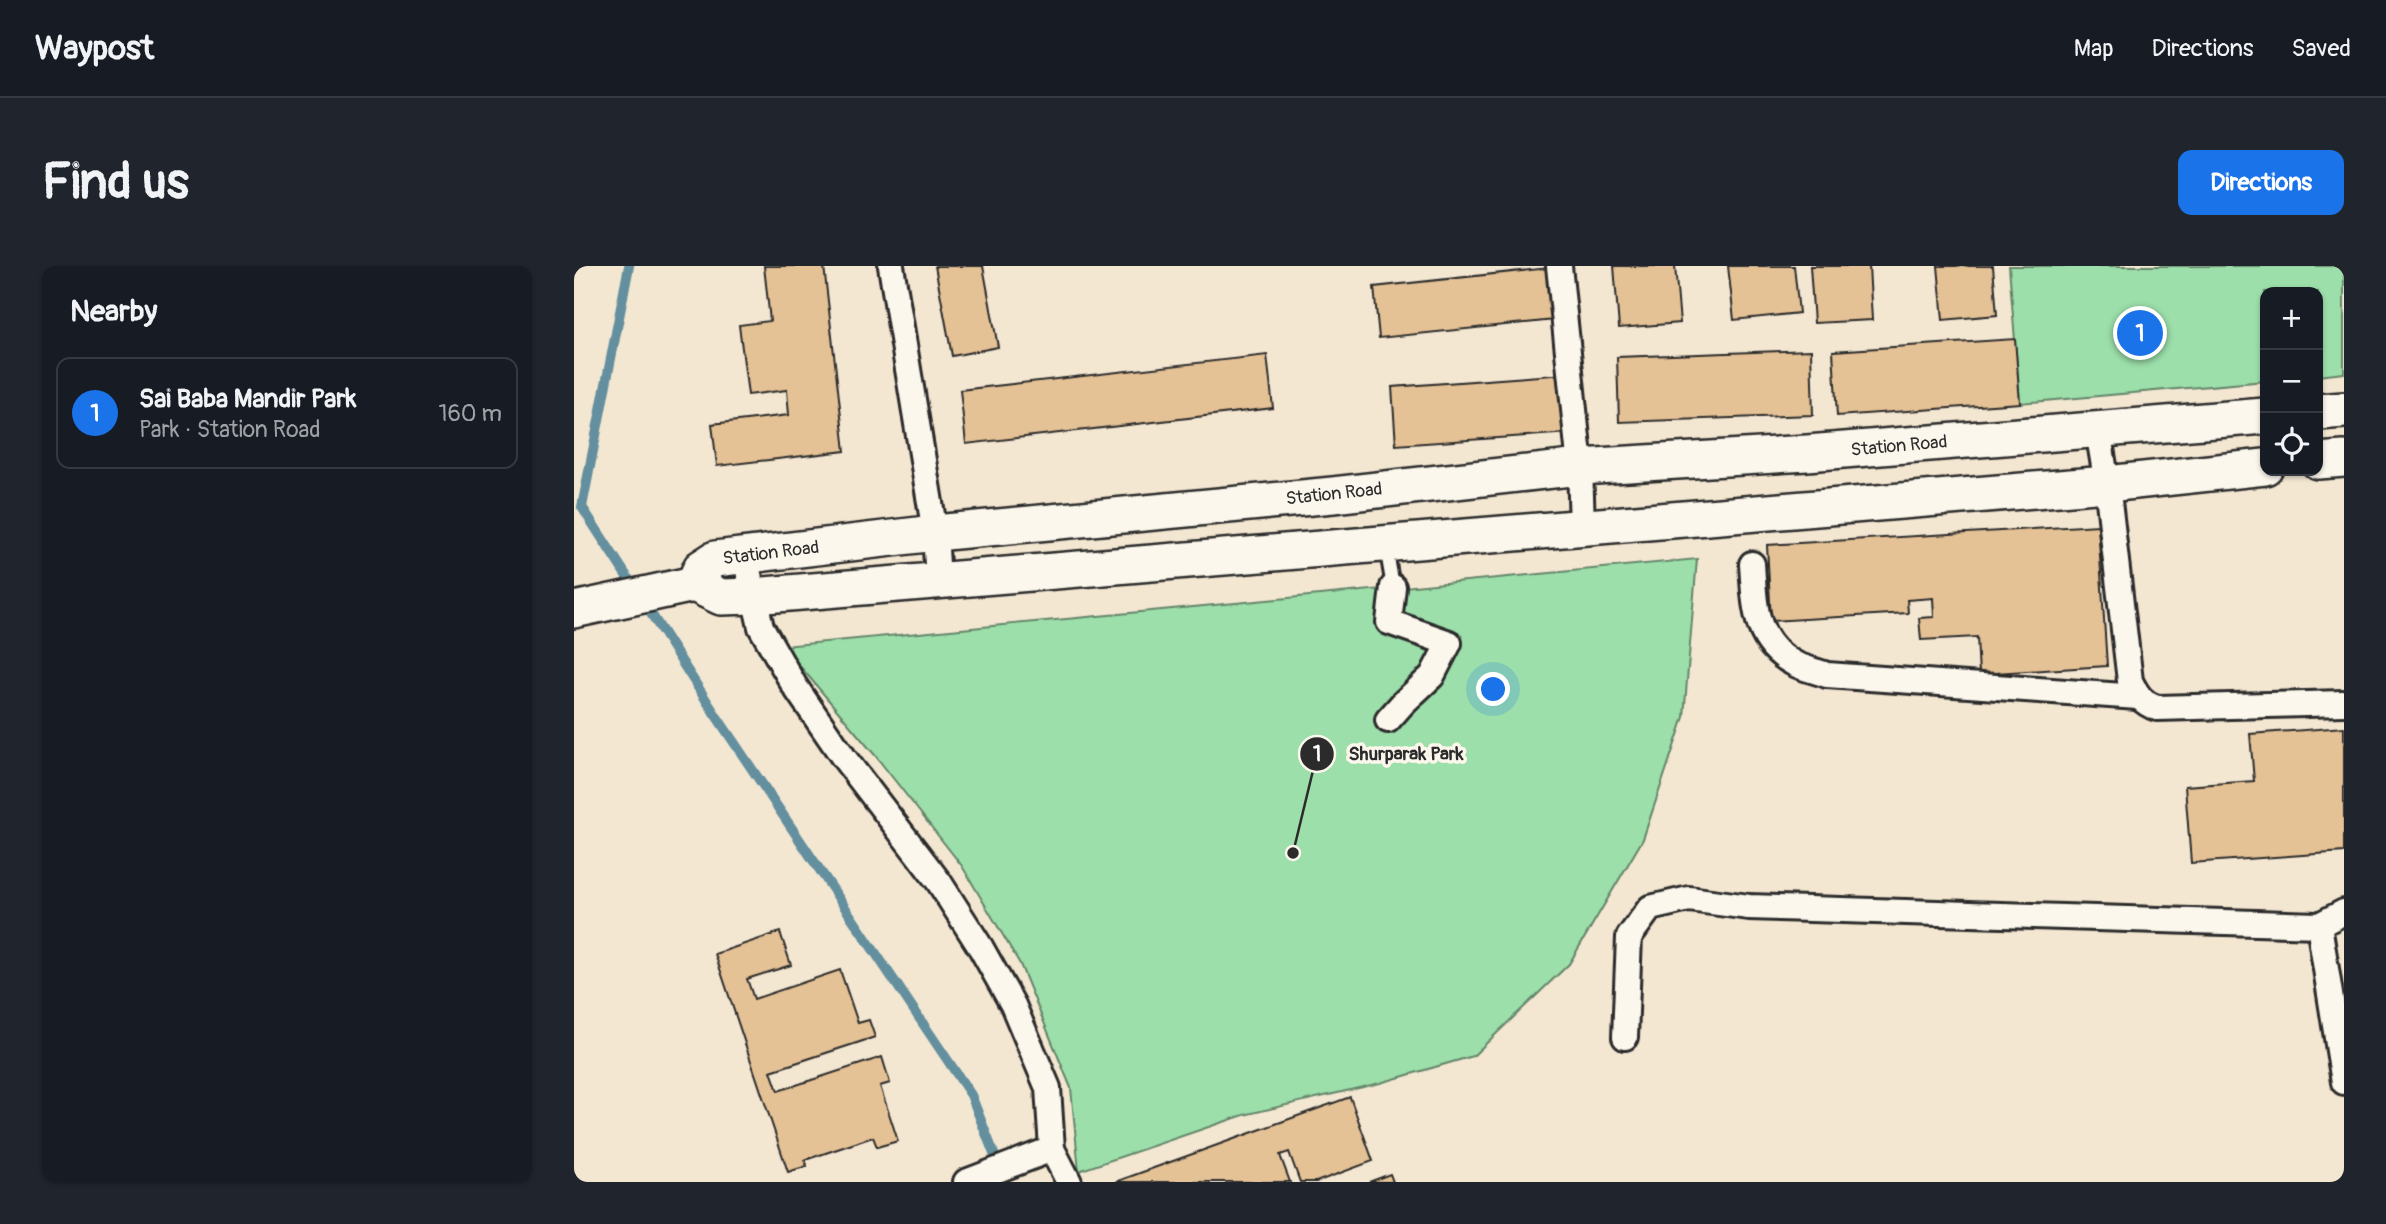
<!DOCTYPE html>
<html lang="en">
<head>
<meta charset="utf-8">
<style>
  :root { --surface:#171b24; --page:#20242c; --text:#f1f3f6; --muted:#9ea1a6; --line:#363941; --accent:#1a73e8 }
  body { margin:0; font-family:Pangolin,sans-serif; background:var(--page); color:var(--text) }
  .controls { position:absolute; right:21px; top:21px; display:grid; overflow:hidden; border-radius:14px; box-shadow:0 2px 5px #0004 }
  .controls button { width:63px; height:63px; display:grid; place-items:center; padding:0; border:0; border-bottom:2px solid var(--line); background:var(--surface); color:var(--text); font:35px sans-serif }
  .you { position:absolute; left:920px; top:424px; width:24px; height:24px; margin:-18px; border:5px solid #fff; border-radius:50%; background:#1a73e8; box-shadow:0 0 0 10px #1a73e833 }
  .badge { display:grid; place-items:center; width:46px; height:46px; border-radius:50%; background:var(--accent); color:#fff; font-size:23px; font-weight:700 }
  .pin { position:absolute; translate:-50% -50%; border:4px solid #fff; box-shadow:0 2px 7px #0006 }
  .list { margin:0; padding:0; list-style:none }
  h2 { display:flex; justify-content:space-between; align-items:center; height:91px; margin:0; padding:0 28px; font-size:30px }
  h2 small { font-size:23px; font-weight:400; color:var(--muted) }
  .list li { display:grid; grid-template-columns:46px 1fr auto; gap:21px; align-items:center; box-sizing:border-box; height:112px; margin:0 14px 14px; padding:0 14px; border:2px solid var(--line); border-radius:14px }
  .list b { display:block; font-size:26px; white-space:nowrap }
  .list p { margin:0; font-size:23px; white-space:nowrap; color:var(--muted) }
  .list em { font-size:23px; font-style:normal; color:var(--muted) }
  .icon { flex:none; width:38px; height:38px; fill:none; stroke:currentColor; stroke-width:2; stroke-linecap:round; stroke-linejoin:round }
  .map { position:relative; flex:none; width:1770px; height:916px; overflow:hidden; border-radius:14px }
  header { display:flex; align-items:center; gap:42px; box-sizing:border-box; height:98px; padding:0 35px; background:var(--surface); border-bottom:2px solid var(--line) }
  header strong { font-size:33px }
  nav { display:flex; gap:38px; margin-inline-start:auto; font-size:24px }
  .intro { display:flex; align-items:center; justify-content:space-between; box-sizing:border-box; height:168px; padding:0 42px }
  h1 { margin:0; font-size:49px }
  .button { padding:18px 32px; border-radius:14px; background:var(--accent); color:#fff; font-size:24px; font-weight:700 }
  main { display:flex; gap:42px; padding:0 42px }
  aside { flex:1; background:var(--surface); border-radius:14px; box-shadow:0 2px 5px #0004 }
  .map>svg:first-child { display:block }
  .green { fill:#9cdfaa; stroke:#64856a; stroke-width:2 }
  .lines { fill:none; stroke-linecap:round; stroke-linejoin:round }
  .stream { stroke:#638f9e; stroke-width:10 }
  .building { fill:#e5c296; stroke:#2b2b2b; stroke-width:2 }
  .lane-casing { stroke:#2b2b2b; stroke-width:18 }
  .street-casing { stroke:#2b2b2b; stroke-width:30 }
  .secondary-casing { stroke:#2b2b2b; stroke-width:40 }
  .lane { stroke:#fbf7ec; stroke-width:12 }
  .street { stroke:#fbf7ec; stroke-width:24 }
  .secondary { stroke:#fbf7ec; stroke-width:35 }
  .labels { text-anchor:middle; dominant-baseline:central; stroke-width:7; stroke-linejoin:round; paint-order:stroke }
  .street-label { font-size:18px; fill:#2b2b2b; stroke:#fbf7ec }
  .leader { fill:none; stroke:#2b2b2b; stroke-width:2.5 }
  .callout-dot { fill:#2b2b2b; stroke:#fbf7ec; stroke-width:2.5 }
  .mark-label { font-size:21px; text-anchor:middle; font-weight:bold; fill:#fff }
  .callout-label { font-size:19px; text-anchor:middle; font-weight:bold; fill:#2b2b2b; stroke:#fbf7ec; stroke-width:7; stroke-linejoin:round; paint-order:stroke }
</style>
</head>
<body>
<header>
<strong>Waypost</strong>
<nav><a>Map</a><a>Directions</a><a>Saved</a></nav>
</header>
<div class="intro"><h1>Find us</h1><a class="button">Directions</a></div>
<main>
<aside>
<h2>Nearby<small></small></h2>
<ul class="list">
<li><span class="badge">1</span><div><b>Sai Baba Mandir Park</b><p>Park · Station Road</p></div><em>160 m</em></li>
</ul>
</aside>
<div class="map">
<svg width="1770" height="916" viewBox="0 0 1770 916">
  <rect width="100%" height="100%" fill="#f4e7d2"/>
  <filter id="ink" filterUnits="userSpaceOnUse"><feTurbulence type="fractalNoise" baseFrequency=".0143" numOctaves="2"/><feDisplacementMap in="SourceGraphic" scale="14" xChannelSelector="R" yChannelSelector="G"/><feConvolveMatrix kernelMatrix="1 2 1 2 8 2 1 2 1" color-interpolation-filters="sRGB"/></filter>
  <g filter="url(#ink)">
    <g class="green">
      <path d="M1435 0H1770V107L1744 110V26H1691V115L1446 137Z"/>
      <path d="M1123 293 1110 451 1069 573 995 698 899 790 806 817 670 849 505 905 497 822 446 698 388 600 300 488 209 380Z"/>
    </g>
    <g class="lines">
      <g class="stream">
        <path d="M55 0 8 241 61 323"/>
        <path d="M69 335 141 448 397 829 431 916"/>
      </g>
    </g>
    <g class="building">
      <path d="M190 0H250L271 185 143 200 138 158 215 149 213 124 174 129 165 59 196 55Z"/>
      <path d="M361 0H409L424 81 378 90Z"/>
      <path d="M1040 0H1101L1106 57 1045 62Z"/>
      <path d="M1154 0H1220L1225 47 1160 54Z"/>
      <path d="M1236 0H1295L1298 54 1240 57Z"/>
      <path d="M1364 0H1419L1423 49 1369 54Z"/>
      <path d="M975 2 980 54 805 72 800 21Z"/>
      <path d="M1441 73 1446 137 1263 150 1259 85Z"/>
      <path d="M1237 84 1239 149 1045 156 1043 91Z"/>
      <path d="M693 89 699 142 392 178 386 124Z"/>
      <path d="M992 108 996 167 822 179 818 121Z"/>
      <path d="M1524 259 1533 400 1405 408 1403 371 1347 374 1345 352 1360 351 1359 332 1333 334 1334 347 1197 355 1193 279Z"/>
      <path d="M1770 461V586L1617 597 1611 520 1680 515 1676 468Z"/>
      <path d="M206 666 217 699 173 713 180 733 266 704 284 757 295 754 301 771 197 805 204 825 308 791 316 817 306 820 324 875 303 881 299 871 231 894 233 900 214 906 141 688Z"/>
      <path d="M776 831 799 895 742 916H726L715 886 706 889 716 916H541Z"/>
      <path d="M816 908 819 916H795Z"/>
    </g>
    <g class="lines">
      <defs>
        <path id="lane" d="M812 280 819 321"/>
        <g id="street">
          <path d="M317 0 361 267 364 315"/>
          <path d="M985 0 1006 201 1008 260"/>
          <path d="M1524 164 1533 218 1556 415C1563 429 1568 437 1583 442L1770 437"/>
          <path d="M171 291 187 361 220 419 270 492 365 616 407 682 439 739 474 822 478 883 495 916"/>
          <path d="M1178 298C1181 338 1179 376 1221 398 1231 403 1243 405 1253 409L1564 431"/>
          <path d="M814 454 829 437 858 410 875 377 815 356 819 321"/>
          <path d="M1770 646 1745 659 1770 816"/>
          <path d="M1051 771 1055 671 1076 642 1115 633 1175 641 1745 659"/>
          <path d="M392 916 478 883"/>
        </g>
        <g id="secondary">
          <path d="M1744 146 1770 144"/>
          <path d="M1744 195 1770 193"/>
          <path d="M120 318 127 302 141 293 361 267 759 229 1006 201 1233 187 1691 150"/>
          <path d="M120 318 147 331 179 330 1533 218 1691 201"/>
          <path d="M0 344 120 318"/>
        </g>
      </defs>
      <use href="#lane" class="lane-casing"/>
      <use href="#street" class="street-casing"/>
      <use href="#secondary" class="secondary-casing"/>
      <use href="#lane" class="lane"/>
      <use href="#street" class="street"/>
      <use href="#secondary" class="secondary"/>
    </g>
  </g>
  <g class="labels">
    <g class="street-label">
      <text transform="translate(1325 180) rotate(-5)">Station Road</text>
      <text transform="translate(760 228) rotate(-6)">Station Road</text>
      <text transform="translate(197 287) rotate(-7)">Station Road</text>
    </g>
  </g>
  <path class="leader" d="M719 587L743 488"/>
  <g class="callout-dot">
    <circle cx="719" cy="587" r="7"/>
    <circle cx="743" cy="488" r="18"/>
  </g>
  <g class="mark-label">
    <text x="743" y="495">1</text>
  </g>
  <g class="callout-label">
    <text x="832" y="494">Shurparak Park</text>
  </g>
</svg>
<div class="controls">
<button>+</button>
<button>−</button>
<button><svg class="icon" aria-label="locate" viewBox="0 0 24 24"><circle cx="12" cy="12" r="6"/><path d="M12 2v4M12 18v4M2 12h4M18 12h4"/></svg></button>
</div>
<div class="you"></div>
<div class="pin badge" style="left:1566px;top:67px">1</div>
</div>
</main>
</body>
</html>
